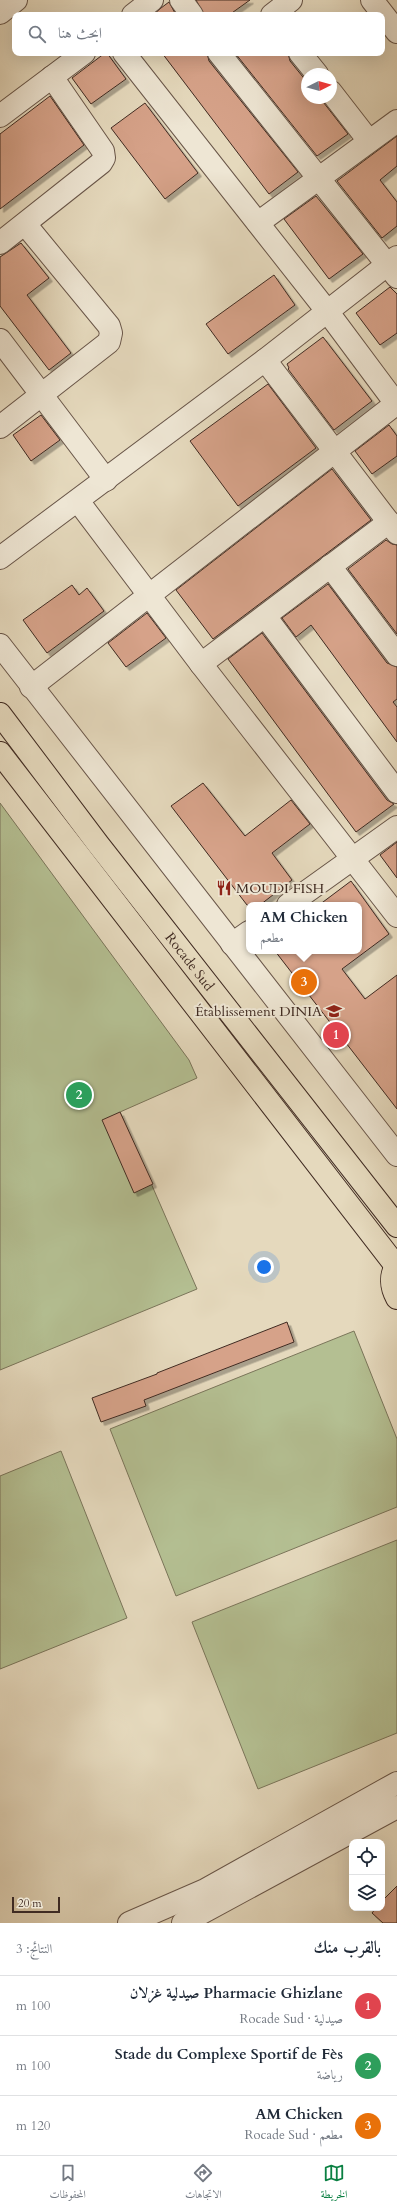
<!DOCTYPE html>
<html lang="ar">
<head>
<meta charset="utf-8">
<style>
  :root { --surface:#fff; --page:#f6f6f7; --text:#1f2937; --muted:#747a83; --line:#e0e1e3; --accent:#0b8043 }
  body { margin:0; font-family:Cardo,Amiri,serif; background:var(--page); color:var(--text); direction:rtl }
  .controls { position:absolute; right:12px; bottom:12px; display:grid; overflow:hidden; border-radius:8px; box-shadow:0 4px 16px #0002 }
  .controls button { width:36px; height:36px; display:grid; place-items:center; padding:0; border:0; border-bottom:1px solid var(--line); background:var(--surface); color:var(--text); font:20px sans-serif }
  .compass { position:absolute; left:301px; top:68px; width:36px; height:36px; border-radius:50%; background:var(--surface); box-shadow:0 4px 16px #0002; rotate:84deg }
  .scale { position:absolute; left:12px; bottom:10px; width:48px; box-sizing:border-box; padding-left:4px; border:2px solid #402b22; border-top:0; font-size:11px; line-height:14px; white-space:nowrap; color:#402b22; -webkit-text-stroke:3px #eee6d4; paint-order:stroke }
  .you { position:absolute; left:264px; top:1267px; width:14px; height:14px; margin:-10px; border:3px solid #fff; border-radius:50%; background:#1a73e8; box-shadow:0 0 0 6px #1a73e833 }
  .badge { display:grid; place-items:center; width:26px; height:26px; border-radius:50%; background:var(--accent); color:#fff; font-size:13px; font-weight:700 }
  .pin { position:absolute; translate:-50% -50%; border:2px solid #fff; box-shadow:0 1px 4px #0006 }
  .popup { position:absolute; left:246px; top:902px; width:116px; height:52px; box-sizing:border-box; display:grid; place-content:center; border-radius:8px; background:var(--surface); filter:drop-shadow(0 1px 3px #0005); font-size:13px; white-space:nowrap; color:var(--muted) }
  .popup b { font-size:15px; color:var(--text) }
  .popup::after { content:''; position:absolute; left:50%; top:100%; margin-left:-8px; border:8px solid transparent; border-top-color:var(--surface) }
  .list { margin:0; padding:0; list-style:none }
  h2 { display:flex; justify-content:space-between; align-items:center; height:52px; margin:0; padding:0 16px; font-size:17px }
  h2 small { font-size:13px; font-weight:400; color:var(--muted) }
  .list li { display:grid; grid-template-columns:26px 1fr auto; gap:12px; align-items:center; box-sizing:border-box; height:60px; padding:0 16px; border-top:1px solid var(--line) }
  .list b { display:block; font-size:15px; white-space:nowrap }
  .list p { margin:0; font-size:13px; white-space:nowrap; color:var(--muted) }
  .list em { font-size:13px; font-style:normal; color:var(--muted) }
  .icon { flex:none; width:22px; height:22px; fill:none; stroke:currentColor; stroke-width:2; stroke-linecap:round; stroke-linejoin:round }
  .map { position:relative; flex:none; width:397px; height:1923px; overflow:hidden; direction:ltr }
  .search { position:absolute; background:var(--surface); box-shadow:0 4px 16px #0002; left:12px; right:12px; top:12px; height:44px; display:flex; align-items:center; gap:10px; box-sizing:border-box; padding:0 14px; border-radius:8px; color:var(--muted); font-size:15px }
  .sheet { height:232px; background:var(--surface) }
  nav { display:flex; justify-content:space-around; align-items:center; box-sizing:border-box; height:56px; border-top:1px solid var(--line); background:var(--surface); font-size:11px; color:var(--muted) }
  nav a { display:grid; justify-items:center; gap:2px }
  nav .on { color:var(--accent) }
  .map>svg:first-child { display:block }
  .green { fill:#b4bf92; stroke:#7a755a }
  .building { fill:#d6a289; stroke:#402b22; filter:url(#shadow) }
  .lines { fill:none; stroke-linecap:round; stroke-linejoin:round }
  .minor-casing { stroke:#695649; stroke-width:24 }
  .highway-casing { stroke:#402b22; stroke-width:24 }
  .minor { stroke:#eee6d4; stroke-width:22 }
  .highway { stroke:#e5d9bd; stroke-width:22 }
  .labels { text-anchor:middle; dominant-baseline:central; stroke-width:4; stroke-linejoin:round; paint-order:stroke }
  .poi-label { font-size:14px; fill:#402b22; stroke:#eee6d4; text-anchor:start }
  .street-label { font-size:14px; fill:#402b22; stroke:#eee6d4 }
</style>
</head>
<body>
<div class="map">
<svg width="397" height="1923" viewBox="0 0 397 1923">
  <defs>
    <filter id="shadow"><feDropShadow dx="3.5" dy="3.5" stdDeviation="0" flood-color="#0004"/></filter>
  </defs>
  <rect width="100%" height="100%" fill="#e5d9bd"/>
  <filter id="stains"><feTurbulence type="fractalNoise" baseFrequency=".005" numOctaves="4"/><feColorMatrix values="0 0 0 0 .2 0 0 0 0 .09 0 0 0 0 .02 0 0 0 .5 -.17"/></filter>
  <radialGradient id="worn" r=".72"><stop offset=".6" stop-color="#630" stop-opacity="0"/><stop offset="1" stop-color="#630" stop-opacity=".3"/></radialGradient>
  <g class="green">
    <path d="M0 803 189 1060 197 1078 120 1112 197 1289 0 1370Z"/>
    <path d="M354 1331 397 1439V1507L176 1596 110 1429Z"/>
    <path d="M61 1451 127 1618 0 1669V1476Z"/>
    <path d="M397 1540V1733L258 1789 192 1622Z"/>
  </g>
  <g class="building">
    <path d="M196 0H250L229 15H204Z"/>
    <path d="M169 2 176 15H153L161 8Z"/>
    <path d="M105 53H107L126 79 91 104 72 78Z"/>
    <path d="M162 53H207L209 61 298 172 269 194Z"/>
    <path d="M235 53H288L290 61 307 82V98H320L348 134 317 156Z"/>
    <path d="M50 96 84 145 0 209V134Z"/>
    <path d="M145 103 198 173 165 199 111 128Z"/>
    <path d="M397 136V166L380 180 397 202V226L382 238 337 181Z"/>
    <path d="M316 196 363 254 329 279 284 219Z"/>
    <path d="M21 243 49 278 27 295 71 353 49 370 0 306V257Z"/>
    <path d="M274 275 295 305 228 354 206 324Z"/>
    <path d="M390 287 397 294V333L380 345 356 313Z"/>
    <path d="M323 337 372 401 334 430 288 369 289 368 287 364Z"/>
    <path d="M268 384 316 448 238 506 190 441Z"/>
    <path d="M41 415 60 440 31 461 13 435Z"/>
    <path d="M389 425 397 436V456L372 474 355 451Z"/>
    <path d="M332 469 371 520 213 639 176 590Z"/>
    <path d="M386 540 392 544 397 545V634L348 569Z"/>
    <path d="M328 584 387 663 397 667V699L393 702 397 707V742L311 625 296 637 282 618Z"/>
    <path d="M72 585 79 595 87 588 104 611 47 653 23 620Z"/>
    <path d="M147 613 166 638 126 667 108 643Z"/>
    <path d="M262 633 387 800 394 804 356 832 228 659Z"/>
    <path d="M203 783 245 836 291 800 310 824 272 853 292 880 260 905H247L171 806Z"/>
    <path d="M397 842V878L380 855Z"/>
    <path d="M351 881 389 934 342 969 365 999 397 975V1109L275 951H359V905H319Z"/>
    <path d="M120 1112 153 1184 134 1193 102 1120Z"/>
    <path d="M287 1322 294 1342 144 1400 146 1406 101 1422 92 1398 157 1374V1373Z"/>
    <path d="M397 1886V1923H383L372 1913 376 1908H382V1901Z"/>
  </g>
  <g class="lines">
    <defs>
      <g id="minor">
        <path d="M181 0 192 15"/>
        <path d="M372 0 397 32"/>
        <path d="M0 13 16 0"/>
        <path d="M133 15 152 0"/>
        <path d="M272 15 291 0"/>
        <path d="M124 53 327 311 397 405"/>
        <path d="M219 53 397 277"/>
        <path d="M300 53 317 74"/>
        <path d="M331 92 369 141"/>
        <path d="M0 116 84 53"/>
        <path d="M258 223 397 121"/>
        <path d="M0 243 101 163 104 158 103 151 52 77"/>
        <path d="M0 340 106 480"/>
        <path d="M265 360 397 533"/>
        <path d="M0 427 109 342 111 333 109 326 25 224"/>
        <path d="M78 501 201 664 397 916"/>
        <path d="M0 558 265 360 397 257"/>
        <path d="M330 566 397 655"/>
        <path d="M265 616 397 792"/>
        <path d="M0 645 397 1155"/>
        <path d="M201 664 389 522"/>
        <path d="M31 687 397 403"/>
        <path d="M288 905 397 827"/>
        <path d="M232 944 249 932"/>
        <path d="M129 1923 205 1890 397 1783"/>
        <path d="M183 1923 397 1807"/>
      </g>
      <g id="highway">
        <path id="s1" d="M0 714 98 844 397 1226"/>
        <path d="M0 753 396 1266"/>
        <path d="M397 1264C390 1275 391 1287 397 1298"/>
      </g>
    </defs>
    <use href="#minor" class="minor-casing"/>
    <use href="#highway" class="highway-casing"/>
    <use href="#minor" class="minor"/>
    <use href="#highway" class="highway"/>
  </g>
  <defs>
    <symbol id="restaurant-bare" viewBox="-9 -9 18 18"><path d="M-5-6h1v4h1v-4h1v4h1v-4h1v5L-1.5 .5V6h-2V.5L-5-1ZM5-6V6H3V1.5H1.5Q1.5-4 5-6Z" fill="#8f2418" stroke="#eee6d4" stroke-width="2.5" paint-order="stroke"/></symbol>
    <symbol id="school-bare" viewBox="-9 -9 18 18"><path d="M0-5L7-2L0 1L-7-2ZM-4 1L0 2.5L4 1V4Q0 6-4 4Z" fill="#8f2418" stroke="#eee6d4" stroke-width="2.5" paint-order="stroke"/></symbol>
  </defs>
  <g fill-rule="evenodd">
    <use href="#restaurant-bare" x="213" y="877" width="22" height="22"/>
    <use href="#school-bare" x="323" y="1000" width="22" height="22"/>
  </g>
  <g class="labels">
    <g class="poi-label">
      <text x="236" y="888">MOUDI FISH</text>
      <text x="322" y="1011" text-anchor="end">Établissement DINIA</text>
    </g>
    <g class="street-label">
      <text stroke="none"><textPath href="#s1" startOffset="312">Rocade Sud</textPath></text>
    </g>
  </g>
  <rect width="100%" height="100%" filter="url(#stains)"/>
  <rect width="100%" height="100%" fill="url(#worn)"/>
</svg>
<div class="controls">
<button><svg class="icon" aria-label="locate" viewBox="0 0 24 24"><circle cx="12" cy="12" r="6"/><path d="M12 2v4M12 18v4M2 12h4M18 12h4"/></svg></button>
<button><svg class="icon" aria-label="layers" viewBox="0 0 24 24"><path d="M12 4l9 5-9 5-9-5zM3 14l9 5 9-5"/></svg></button>
</div>
<svg class="compass" viewBox="-18 -18 36 36"><path d="M0-13l5 13h-10z" fill="#e53935"/><path d="M0 13l5-13h-10z" fill="#747a83"/></svg>
<div class="scale">20 m</div>
<div class="you"></div>
<div class="pin badge" style="left:336px;top:1035px;background:#e0444e">1</div>
<div class="pin badge" style="left:79px;top:1095px;background:#2e9e5b">2</div>
<div class="pin badge" style="left:304px;top:982px;background:#e8710a">3</div>
<div class="popup"><b>AM Chicken</b>مطعم</div>
<div class="search"><svg class="icon" aria-label="search" viewBox="0 0 24 24"><circle cx="10" cy="10" r="6"/><path d="M15 15l6 6"/></svg>ابحث هنا</div>
</div>
<section class="sheet">
<h2>بالقرب منك<small>النتائج: 3</small></h2>
<ul class="list">
<li><span class="badge" style="background:#e0444e">1</span><div><b>Pharmacie Ghizlane صيدلية غزلان</b><p>صيدلية · Rocade Sud</p></div><em>100 m</em></li>
<li><span class="badge" style="background:#2e9e5b">2</span><div><b>Stade du Complexe Sportif de Fès</b><p>رياضة</p></div><em>100 m</em></li>
<li><span class="badge" style="background:#e8710a">3</span><div><b>AM Chicken</b><p>مطعم · Rocade Sud</p></div><em>120 m</em></li>
</ul>
</section>
<nav>
<a class="on"><svg class="icon" aria-label="map" viewBox="0 0 24 24"><path d="M3 6l6-2 6 2 6-2v14l-6 2-6-2-6 2zM9 4v14M15 6v14"/></svg>الخريطة</a>
<a><svg class="icon" aria-label="directions" viewBox="0 0 24 24"><path d="M12 3l9 9-9 9-9-9zM9 14v-3h6M13 9l2 2-2 2"/></svg>الاتجاهات</a>
<a><svg class="icon" aria-label="saved" viewBox="0 0 24 24"><path d="M7 4h10v16l-5-4-5 4z"/></svg>المحفوظات</a>
</nav>
</body>
</html>
